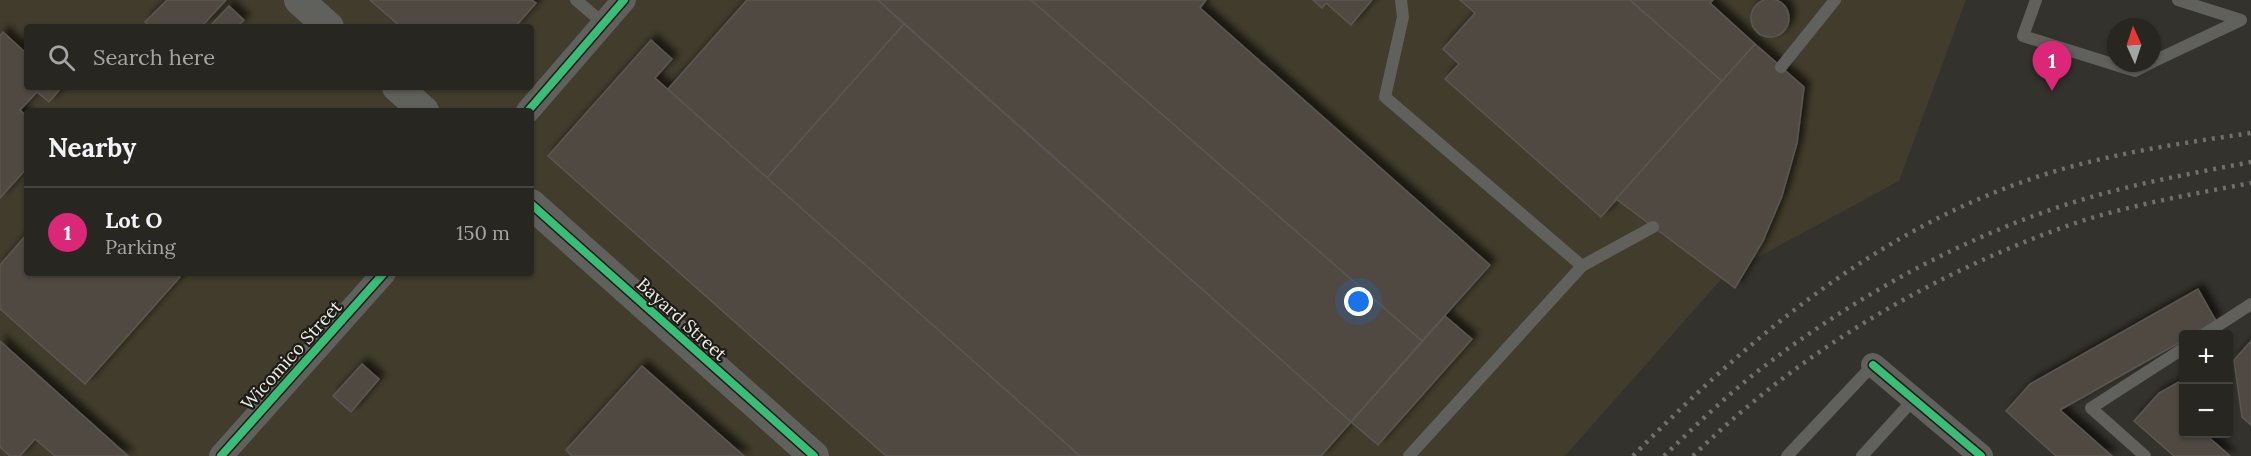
<!DOCTYPE html>
<html lang="en">
<head>
<meta charset="utf-8">
<style>
  :root { --surface:#272621; --page:#33322e; --text:#f1f3f6; --muted:#a4a5a5; --line:#43433f; --accent:#db2777 }
  body { margin:0; font-family:Lora,serif; background:var(--page); color:var(--text) }
  .controls { position:absolute; right:18px; bottom:18px; display:grid; overflow:hidden; border-radius:6px; box-shadow:0 2px 4px #0004 }
  .controls button { width:54px; height:54px; display:grid; place-items:center; padding:0; border:0; border-bottom:2px solid var(--line); background:var(--surface); color:var(--text); font:30px sans-serif }
  .compass { position:absolute; left:2107px; top:18px; width:54px; height:54px; border-radius:50%; background:var(--surface); box-shadow:0 2px 4px #0004; rotate:357deg }
  .you { position:absolute; left:1359px; top:302px; width:21px; height:21px; margin:-15px; border:4px solid #fff; border-radius:50%; background:#1a73e8; box-shadow:0 0 0 9px #1a73e833 }
  .badge { display:grid; place-items:center; width:39px; height:39px; border-radius:50%; background:var(--accent); color:#fff; font-size:20px; font-weight:700 }
  .pin { position:absolute; translate:-50% -50px; filter:drop-shadow(0 2px 3px #0008) }
  .pin::after { content:''; position:absolute; top:32px; width:21px; height:18px; background:inherit; clip-path:polygon(0 0,100% 0,50% 100%) }
  .list { margin:0; padding:0; list-style:none }
  h2 { display:flex; justify-content:space-between; align-items:center; height:78px; margin:0; padding:0 24px; font-size:26px }
  h2 small { font-size:20px; font-weight:400; color:var(--muted) }
  .list li { display:grid; grid-template-columns:39px 1fr auto; gap:18px; align-items:center; box-sizing:border-box; height:90px; padding:0 24px; border-top:2px solid var(--line) }
  .list b { display:block; font-size:22px; white-space:nowrap }
  .list p { margin:0; font-size:20px; white-space:nowrap; color:var(--muted) }
  .list em { font-size:20px; font-style:normal; color:var(--muted) }
  .icon { flex:none; width:33px; height:33px; fill:none; stroke:currentColor; stroke-width:2; stroke-linecap:round; stroke-linejoin:round }
  .map { position:relative; flex:none; width:2251px; height:456px; overflow:hidden }
  .search { position:absolute; background:var(--surface); box-shadow:0 2px 4px #0004; left:24px; top:24px; width:510px; height:66px; display:flex; align-items:center; gap:15px; box-sizing:border-box; padding:0 21px; border-radius:6px; color:var(--muted); font-size:22px }
  .panel { position:absolute; background:var(--surface); box-shadow:0 2px 4px #0004; left:24px; top:108px; width:510px; height:168px; border-radius:6px }
  .map>svg:first-child { display:block }
  .built { fill:#413c2b; fill-rule:evenodd }
  .building { fill:#504a42; stroke:#5a5753; stroke-width:1.5; filter:url(#shadow) }
  .lines { fill:none; stroke-linecap:round; stroke-linejoin:round }
  .service { stroke:#60605d; stroke-width:12 }
  .minor { stroke:#60605d; stroke-width:24 }
  .tertiary { stroke:#60605d; stroke-width:30 }
  .rail { stroke:#70706d; stroke-width:4.5; stroke-dasharray:3 6; stroke-linecap:butt }
  .cycleway-casing { stroke:#1d1b16; stroke-width:11 }
  .cycleway { stroke:#3abd76; stroke-width:8 }
  .labels { text-anchor:middle; dominant-baseline:central; stroke-width:4.5; stroke-linejoin:round; paint-order:stroke }
  .street-label { font-size:18px; fill:#efede6; stroke:#1d1b16 }
</style>
</head>
<body>
<div class="map">
<svg width="2251" height="456" viewBox="0 0 2251 456">
  <defs>
    <filter id="shadow"><feDropShadow dx="5.5" dy="-5.5" stdDeviation="3" flood-color="#0009"/></filter>
  </defs>
  <rect width="100%" height="100%" fill="#34322c"/>
  <path class="built" d="M0 0H1966L1899 181 1725 275 1565 456H0ZM27 27H531V87H27ZM27 111H531V273H27Z"/>
  <g class="building">
    <circle cx="1770" cy="18" r="19"/>
    <path d="M167 0H226L201 27H151L145 22Z"/>
    <path d="M370 0H532L536 3 515 27H401Z"/>
    <path d="M747 0H878L904 24 767 178 668 89Z"/>
    <path d="M878 0H1031L1422 341 1351 422Z"/>
    <path d="M1031 0H1206L1200 8 1490 265 1422 341Z"/>
    <path d="M1313 0H1372L1351 25 1326 3 1322 8Z"/>
    <path d="M1460 0H1630L1722 81 1601 217 1445 79 1459 64 1443 49 1475 13Z"/>
    <path d="M1630 0H1713L1710 3 1755 44 1722 81Z"/>
    <path d="M229 6 244 20 237 27H209Z"/>
    <path d="M904 24 1351 422 1321 456H1080L767 178Z"/>
    <path d="M3 32 27 54V87H62L49 102 37 92 20 110 27 117V168L0 198V36Z"/>
    <path d="M651 40 672 59 655 78 1080 456H886L548 156Z"/>
    <path d="M1755 44 1804 87 1797 143 1782 196 1763 241 1735 288 1616 199Z"/>
    <path d="M27 234V273H176L180 277 85 384 0 309V265Z"/>
    <path d="M2198 289 2216 321 2193 334H2184V340L2060 410 2112 456H2056L2006 411 2030 384Z"/>
    <path d="M1445 316 1472 339 1378 445 1351 422Z"/>
    <path d="M0 341 128 456H55L35 439 20 456H10L0 447Z"/>
    <path d="M2251 341V425L2242 417 2234 360Z"/>
    <path d="M362 364 379 379 351 412 333 396Z"/>
    <path d="M642 366 744 456H572L566 450Z"/>
    <path d="M2184 379V434H2205L2230 456H2174L2134 421 2159 393Z"/>
  </g>
  <g class="lines">
    <g class="service">
      <path d="M576 0 603 23"/>
      <path d="M1401 0 1403 17 1385 97 1582 266"/>
      <path d="M2036 0 2023 36 2135 71 2151 63"/>
      <path d="M2152 62 2241 20 2178 0"/>
      <path d="M1781 67 1835 0"/>
      <path d="M2205 334 2251 304"/>
      <path d="M1409 456 1582 266 1653 227"/>
      <path d="M1787 456 1873 365"/>
      <path d="M1862 456 1914 399"/>
      <path d="M2145 456 2091 408 2184 348"/>
    </g>
    <g class="minor">
      <path d="M528 111 624 0"/>
      <path d="M1873 365 1981 456"/>
      <path d="M221 456 384 273"/>
    </g>
    <g class="tertiary">
      <path d="M299 0 329 27"/>
      <path d="M397 87 424 111"/>
      <path d="M531 204 814 456"/>
    </g>
    <g class="rail">
      <path d="M1633 456C1752 335 1881 226 2046 174 2113 153 2182 143 2251 133"/>
      <path d="M1664 456C1694 427 1725 397 1758 371 1863 290 1985 224 2113 191 2159 179 2205 171 2251 162"/>
      <path d="M1693 456C1797 354 1924 278 2061 228 2122 206 2188 195 2251 183"/>
    </g>
    <defs>
      <g id="cycleway">
        <path d="M528 111 624 0"/>
        <path d="M531 204 814 456"/>
        <path d="M1873 365 1981 456"/>
        <path d="M221 456 384 273"/>
      </g>
    </defs>
    <use href="#cycleway" class="cycleway-casing"/>
    <use href="#cycleway" class="cycleway"/>
  </g>
  <g class="labels">
    <g class="street-label">
      <text transform="translate(682 319) rotate(42)">Bayard Street</text>
      <text transform="translate(291 355) rotate(-48)">Wicomico Street</text>
    </g>
  </g>
</svg>
<div class="controls">
<button>+</button>
<button>−</button>
</div>
<svg class="compass" viewBox="-18 -18 36 36"><path d="M0-13l5 13h-10z" fill="#e53935"/><path d="M0 13l5-13h-10z" fill="#a4a5a5"/></svg>
<div class="you"></div>
<div class="pin badge" style="left:2052px;top:91px">1</div>
<div class="search"><svg class="icon" aria-label="search" viewBox="0 0 24 24"><circle cx="10" cy="10" r="6"/><path d="M15 15l6 6"/></svg>Search here</div>
<section class="panel">
<h2>Nearby<small></small></h2>
<ul class="list">
<li><span class="badge">1</span><div><b>Lot O</b><p>Parking</p></div><em>150 m</em></li>
</ul>
</section>
</div>
</body>
</html>
